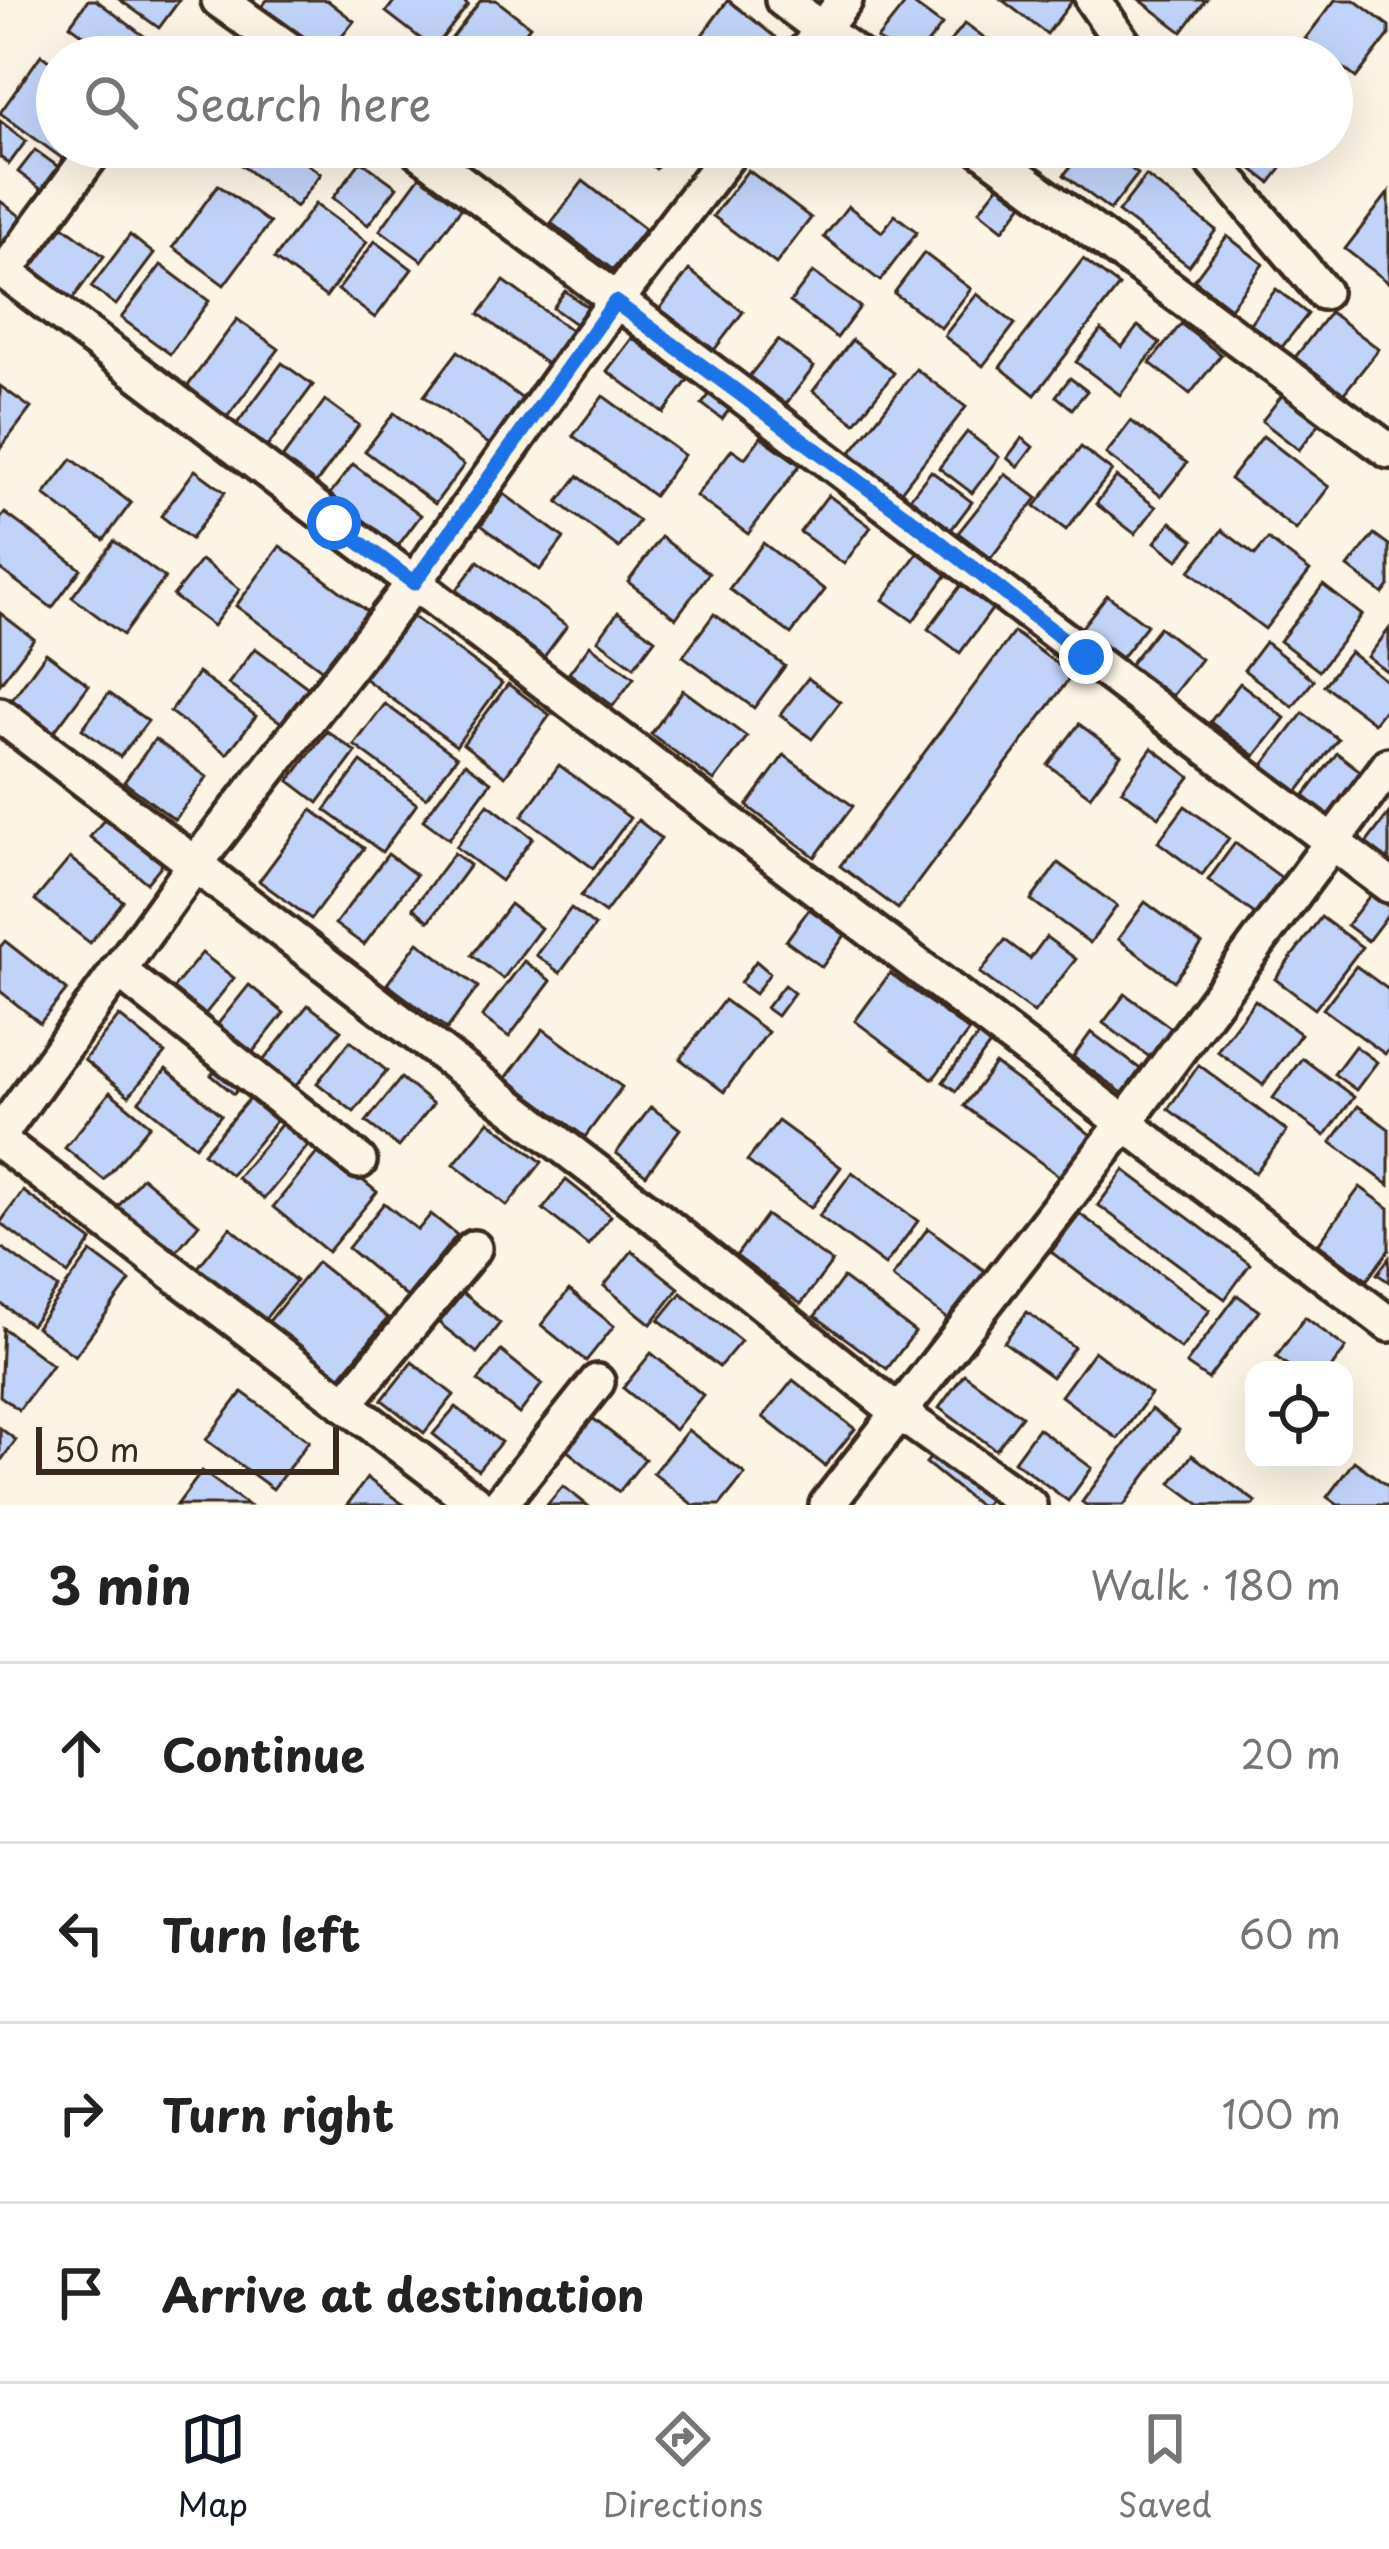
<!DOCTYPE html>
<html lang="en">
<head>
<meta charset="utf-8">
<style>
  :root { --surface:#fff; --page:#f6f6f6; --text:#222; --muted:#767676; --line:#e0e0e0; --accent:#111827 }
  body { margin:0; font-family:"Playpen Sans",sans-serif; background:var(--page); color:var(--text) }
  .controls { position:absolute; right:36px; bottom:36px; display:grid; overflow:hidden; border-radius:24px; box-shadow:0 12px 48px #0002 }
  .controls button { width:108px; height:108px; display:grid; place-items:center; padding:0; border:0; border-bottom:3px solid var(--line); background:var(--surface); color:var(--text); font:60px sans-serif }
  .scale { position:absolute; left:36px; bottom:30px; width:303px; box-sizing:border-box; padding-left:12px; border:6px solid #3b2a1e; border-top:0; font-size:33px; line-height:42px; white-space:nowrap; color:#3b2a1e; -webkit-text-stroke:9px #fcf5e5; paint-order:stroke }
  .stop { position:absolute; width:36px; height:36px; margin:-27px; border:9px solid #1a73e8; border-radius:50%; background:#fff }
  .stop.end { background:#1a73e8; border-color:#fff; box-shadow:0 3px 12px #0008 }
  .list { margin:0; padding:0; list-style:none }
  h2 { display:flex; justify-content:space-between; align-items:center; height:156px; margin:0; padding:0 48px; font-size:51px }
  h2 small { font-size:39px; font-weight:400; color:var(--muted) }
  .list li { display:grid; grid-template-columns:78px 1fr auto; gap:36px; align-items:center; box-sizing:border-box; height:180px; padding:0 48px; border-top:3px solid var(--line) }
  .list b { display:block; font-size:45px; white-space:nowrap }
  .list em { font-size:39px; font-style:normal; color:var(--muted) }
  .icon { flex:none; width:66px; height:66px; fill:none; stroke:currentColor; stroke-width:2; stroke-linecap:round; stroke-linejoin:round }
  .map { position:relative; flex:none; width:1389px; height:1505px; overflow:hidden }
  .search { position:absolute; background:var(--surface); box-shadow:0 12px 48px #0002; left:36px; right:36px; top:36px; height:132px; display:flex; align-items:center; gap:30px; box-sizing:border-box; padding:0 42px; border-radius:66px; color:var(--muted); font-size:45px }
  .sheet { height:876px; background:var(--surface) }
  nav { display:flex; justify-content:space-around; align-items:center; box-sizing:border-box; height:168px; border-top:3px solid var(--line); background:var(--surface); font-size:33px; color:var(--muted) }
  nav a { display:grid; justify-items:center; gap:6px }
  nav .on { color:var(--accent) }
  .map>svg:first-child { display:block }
  .building { fill:#c2d3f9; stroke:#3b2a1e; stroke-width:3 }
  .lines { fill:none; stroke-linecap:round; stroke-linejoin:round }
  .minor-casing { stroke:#3b2a1e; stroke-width:42 }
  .minor { stroke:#fcf5e5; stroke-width:33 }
  .route { stroke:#1a73e8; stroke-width:15 }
</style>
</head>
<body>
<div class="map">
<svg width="1389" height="1505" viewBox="0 0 1389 1505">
  <rect width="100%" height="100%" fill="#fcf5e5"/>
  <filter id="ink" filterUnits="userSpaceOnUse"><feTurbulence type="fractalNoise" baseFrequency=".00833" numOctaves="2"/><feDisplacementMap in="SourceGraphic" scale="24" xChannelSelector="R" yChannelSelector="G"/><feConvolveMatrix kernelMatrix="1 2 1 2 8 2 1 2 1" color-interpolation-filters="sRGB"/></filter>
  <g filter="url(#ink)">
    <g class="building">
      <path d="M88 0H96L152 42 141 57H114L70 25Z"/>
      <path d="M120 0H177L179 1 159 28Z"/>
      <path d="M267 0H327L354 21 326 57H320L259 10Z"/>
      <path d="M395 0H461L468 5 434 49 386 12Z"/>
      <path d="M481 0H496L530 26 506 57H442L439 55Z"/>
      <path d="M728 0 779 40 766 57H732L702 35Z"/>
      <path d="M908 0 942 25 917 57H901L877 39Z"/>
      <path d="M1002 0H1073L1047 34Z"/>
      <path d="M1140 0H1206L1182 32Z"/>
      <path d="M1335 0H1354L1389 26V35L1356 78 1305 39Z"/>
      <path d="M965 23 1010 57H938Z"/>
      <path d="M1204 34 1235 57H1186Z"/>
      <path d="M41 55 57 67V147H78L67 162 0 113Z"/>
      <path d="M0 121 26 141 9 164 0 157Z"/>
      <path d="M254 147H285L321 174 296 207 241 165Z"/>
      <path d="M627 147H673L656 169Z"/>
      <path d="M755 147H777L782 151 771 166 751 151Z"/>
      <path d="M802 147H832L821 162Z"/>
      <path d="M1030 147H1057L1047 160Z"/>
      <path d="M1085 147H1103L1138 174 1110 210 1064 175Z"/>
      <path d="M1231 147H1288L1294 152 1270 183 1228 150Z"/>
      <path d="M35 150 67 173 50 196 18 172Z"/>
      <path d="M361 161 397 187 368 225 333 198Z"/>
      <path d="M748 170 811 218 776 264 713 216Z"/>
      <path d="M420 176 462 207 422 261 380 230Z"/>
      <path d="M1146 176 1216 230 1189 266 1118 212Z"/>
      <path d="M583 181 645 229 613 270 551 223Z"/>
      <path d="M218 185 270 223 224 285 173 247Z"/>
      <path d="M999 185 1023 204 1003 230 979 211Z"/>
      <path d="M1389 192V283L1345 249Z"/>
      <path d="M0 201 23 218 0 248Z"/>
      <path d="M315 204 367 242 326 297 274 259Z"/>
      <path d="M848 206 882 232 895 215 917 232 880 281 824 237Z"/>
      <path d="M59 223 104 256 72 300 26 266Z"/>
      <path d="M130 235 154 254 116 305 91 287Z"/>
      <path d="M1227 236 1263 264 1230 308 1194 280Z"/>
      <path d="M375 241 412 269 375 318 338 290Z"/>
      <path d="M924 253 971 289 941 328 894 293Z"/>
      <path d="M1083 259 1119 286 1035 395 1000 367Z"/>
      <path d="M161 265 209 301 170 354 121 318Z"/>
      <path d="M689 270 743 312 712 353 658 311Z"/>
      <path d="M813 272 860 307 837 338 790 302Z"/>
      <path d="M504 281 576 334 551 367 479 314Z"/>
      <path d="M1276 289 1308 314 1279 351 1247 327Z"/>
      <path d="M565 291 600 316 588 333 553 308Z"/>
      <path d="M977 294 1015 324 983 366 944 336Z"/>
      <path d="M1330 312 1379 349 1341 397 1293 360Z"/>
      <path d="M237 319 279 349 224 421 184 391Z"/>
      <path d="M1181 324 1221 355 1190 394 1150 363Z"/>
      <path d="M1138 326 1160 343 1120 395 1076 362 1101 330 1122 347Z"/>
      <path d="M632 338 688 380 664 413 607 371Z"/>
      <path d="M778 340 814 367 780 412 743 384Z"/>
      <path d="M852 340 894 373 855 423 813 391Z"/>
      <path d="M458 351 524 400 490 445 424 396Z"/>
      <path d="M282 363 313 385 264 451 233 429Z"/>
      <path d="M916 369 966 407 899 494 848 456Z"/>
      <path d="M1070 378 1087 391 1072 409 1056 396Z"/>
      <path d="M0 386 31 408 0 449Z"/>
      <path d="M716 386 736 401 722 419 702 404Z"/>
      <path d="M1283 394 1320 423 1299 450 1262 421Z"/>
      <path d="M603 396 684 455 654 496 573 436Z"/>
      <path d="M325 400 359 425 315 485 281 460Z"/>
      <path d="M394 413 464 465 435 504 365 451Z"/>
      <path d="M1131 421 1187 463 1161 496 1106 454Z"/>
      <path d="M967 432 999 457 972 493 939 468Z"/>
      <path d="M1263 436 1329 487 1296 530 1230 479Z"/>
      <path d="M761 437 800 465 748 534 696 496 732 449 745 458Z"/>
      <path d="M1022 438 1033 447 1018 467 1007 458Z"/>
      <path d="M1081 447 1112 471 1066 530 1035 506Z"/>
      <path d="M72 459 131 503 104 540 44 495Z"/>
      <path d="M353 464 421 515 395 550 326 499Z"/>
      <path d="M195 470 225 492 191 539 161 516Z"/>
      <path d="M931 471 972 502 948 534 907 502Z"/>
      <path d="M1005 474 1037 498 991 558 958 533Z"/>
      <path d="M578 476 639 521 619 548 558 502Z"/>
      <path d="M1116 477 1156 507 1135 534 1096 504Z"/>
      <path d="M504 494 564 538 540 570 481 525Z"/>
      <path d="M828 495 871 527 844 564 800 532Z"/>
      <path d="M5 513 81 569 52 608 0 569V519Z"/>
      <path d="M1171 522 1194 540 1178 560 1155 542Z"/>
      <path d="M1222 530 1255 555 1268 539 1310 571 1265 629 1190 571Z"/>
      <path d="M1374 534 1389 545V586L1383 594 1348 567Z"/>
      <path d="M661 537 709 573 676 618 628 582Z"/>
      <path d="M114 541 165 578 123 635 72 597Z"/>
      <path d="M763 543 825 590 791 634 729 589Z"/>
      <path d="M280 546 368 612 324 671 236 606Z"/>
      <path d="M922 547 951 569 913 621 883 600Z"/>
      <path d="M201 560 240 589 213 626 173 596Z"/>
      <path d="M478 561 567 626 541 661 453 595Z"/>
      <path d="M964 581 996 604 960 653 928 629Z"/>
      <path d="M1323 585 1362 615 1319 671 1280 641Z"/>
      <path d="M1107 595 1147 625 1115 666 1075 636Z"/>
      <path d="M404 610 502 683 456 746 357 673Z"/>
      <path d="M618 612 655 639 634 667 598 640Z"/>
      <path d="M0 613 34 639 0 684Z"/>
      <path d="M714 614 785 666 754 708 683 656Z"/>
      <path d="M1159 627 1201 659 1169 700 1127 668Z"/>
      <path d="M1389 629V673L1368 657Z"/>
      <path d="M1014 632 1072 675 898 909 840 866Z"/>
      <path d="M1265 642 1314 680 1293 707 1244 670Z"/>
      <path d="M590 645 634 678 613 706 569 673Z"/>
      <path d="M255 648 310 689 283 724 228 684Z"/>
      <path d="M1350 652 1389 683V704L1374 723 1324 685Z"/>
      <path d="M46 653 89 685 54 732 11 701Z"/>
      <path d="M198 673 256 716 227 754 170 712Z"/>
      <path d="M808 678 840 702 812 739 780 715Z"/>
      <path d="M1240 683 1285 718 1255 756 1210 722Z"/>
      <path d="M508 684 550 715 505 776 463 744Z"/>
      <path d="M683 690 747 737 714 781 651 734Z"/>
      <path d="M109 693 148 721 120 757 82 729Z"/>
      <path d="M385 704 457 757 426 798 354 745Z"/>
      <path d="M1303 713 1338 739 1291 800 1257 773Z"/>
      <path d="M1079 724 1121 755 1090 796 1048 765Z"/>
      <path d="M327 731 356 752 318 803 289 781Z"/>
      <path d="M155 739 207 777 175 820 124 782Z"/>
      <path d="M1152 748 1190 777 1159 817 1122 790Z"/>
      <path d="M1337 753 1368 777 1332 824 1301 800Z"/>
      <path d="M784 755 853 806 815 857 747 806Z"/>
      <path d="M361 762 417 804 382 852 325 810Z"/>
      <path d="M465 763 491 782 449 839 423 820Z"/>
      <path d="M559 765 630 818 593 868 522 816Z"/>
      <path d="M488 804 533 838 501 881 456 847Z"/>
      <path d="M1185 806 1229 838 1202 875 1158 842Z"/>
      <path d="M312 810 364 848 311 919 259 881Z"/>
      <path d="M1389 813V871L1361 850Z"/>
      <path d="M107 816 164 862 147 883 90 837Z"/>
      <path d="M638 820 661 838 605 913 581 896Z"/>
      <path d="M1235 843 1286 881 1259 917 1208 880Z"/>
      <path d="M454 853 470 865 429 921 413 908Z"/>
      <path d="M388 854 416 875 364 945 335 924Z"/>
      <path d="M70 858 123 901 90 943 35 900Z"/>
      <path d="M1058 863 1117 906 1090 943 1031 900Z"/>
      <path d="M1371 894 1389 907V913L1368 941 1347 925Z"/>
      <path d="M1145 902 1202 944 1174 981 1118 939Z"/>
      <path d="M510 904 541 928 503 979 472 955Z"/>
      <path d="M571 908 595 926 560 973 536 955Z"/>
      <path d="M809 909 845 935 822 967 786 941Z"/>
      <path d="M1321 917 1362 947 1315 1009 1275 979Z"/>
      <path d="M1046 937 1076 959 1034 1013 980 973 1005 940 1030 959Z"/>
      <path d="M5 941 67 990 40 1023 0 991V947Z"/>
      <path d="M418 942 478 987 447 1029 387 984Z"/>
      <path d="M202 953 234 978 203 1017 171 991Z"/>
      <path d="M524 961 551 981 509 1037 482 1017Z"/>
      <path d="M756 961 770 973 755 994 740 983Z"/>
      <path d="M1356 966 1389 990V1049L1385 1054 1323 1009Z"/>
      <path d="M890 973 969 1031 933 1079 855 1021Z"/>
      <path d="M249 985 284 1013 252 1053 217 1025Z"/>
      <path d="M784 985 794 993 777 1016 766 1008Z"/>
      <path d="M1125 994 1177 1032 1155 1061 1103 1023Z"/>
      <path d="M724 1000 768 1032 724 1092 680 1059Z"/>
      <path d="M1255 1000 1301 1034 1263 1085 1217 1051Z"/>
      <path d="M308 1005 341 1030 295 1087 263 1061Z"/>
      <path d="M119 1016 165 1053 129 1096 84 1060Z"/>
      <path d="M543 1029 622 1087 585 1137 506 1078Z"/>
      <path d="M1091 1032 1143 1071 1125 1095 1073 1057Z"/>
      <path d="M980 1033 992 1042 956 1091 943 1082Z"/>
      <path d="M350 1041 387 1071 354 1112 317 1083Z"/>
      <path d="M1355 1046 1377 1062 1356 1090 1334 1074Z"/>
      <path d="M1302 1058 1354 1097 1325 1136 1273 1098Z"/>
      <path d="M220 1064 243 1083 234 1094 211 1075Z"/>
      <path d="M995 1064 1094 1137 1063 1179 964 1106Z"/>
      <path d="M1199 1065 1287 1131 1255 1173 1168 1109Z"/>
      <path d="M166 1069 221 1115 195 1146 139 1101Z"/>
      <path d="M401 1078 433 1104 399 1147 366 1122Z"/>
      <path d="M110 1092 150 1125 104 1180 65 1148Z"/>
      <path d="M249 1099 276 1121 231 1175 203 1153Z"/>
      <path d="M1358 1106 1389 1129V1185L1331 1142Z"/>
      <path d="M651 1107 680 1129 646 1175 616 1153Z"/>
      <path d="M289 1115 316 1136 264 1199 237 1178Z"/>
      <path d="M489 1121 542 1162 507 1206 454 1164Z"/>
      <path d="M778 1121 841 1167 811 1208 747 1161Z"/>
      <path d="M322 1147 377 1192 328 1252 273 1207Z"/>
      <path d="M1124 1170 1250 1264 1225 1299 1098 1205Z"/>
      <path d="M852 1172 918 1221 885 1265 819 1216Z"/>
      <path d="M142 1177 199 1224 174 1254 117 1208Z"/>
      <path d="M566 1180 611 1216 588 1245 543 1209Z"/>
      <path d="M1360 1187 1389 1208V1250L1367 1280 1318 1244Z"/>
      <path d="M23 1191 92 1241 68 1274 0 1223Z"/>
      <path d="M384 1203 418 1230 431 1214 457 1235 407 1297 348 1248Z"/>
      <path d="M1080 1214 1210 1310 1181 1349 1051 1252Z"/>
      <path d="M766 1215 832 1262 801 1304 736 1256Z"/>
      <path d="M230 1227 296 1281 260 1325 195 1271Z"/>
      <path d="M928 1228 993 1277 957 1326 892 1277Z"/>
      <path d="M0 1246 58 1288 31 1325 0 1303Z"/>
      <path d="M632 1251 679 1288 651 1324 604 1286Z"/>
      <path d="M91 1252 130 1281 75 1356 36 1327Z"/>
      <path d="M1389 1258V1282L1377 1274Z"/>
      <path d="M317 1262 388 1318 336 1382 266 1325Z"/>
      <path d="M843 1278 915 1332 887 1369 815 1316Z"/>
      <path d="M569 1290 614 1326 586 1361 541 1325Z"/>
      <path d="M463 1293 500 1323 477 1353 439 1323Z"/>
      <path d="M681 1293 741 1341 719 1367 659 1320Z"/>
      <path d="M1237 1295 1259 1311 1208 1379 1186 1364Z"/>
      <path d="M1027 1312 1074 1347 1052 1377 1004 1342Z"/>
      <path d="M1305 1317 1346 1348 1330 1370H1294L1276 1357Z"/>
      <path d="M3 1328 52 1365 19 1410 0 1396Z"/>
      <path d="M501 1351 542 1384 519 1414 478 1381Z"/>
      <path d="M1094 1351 1151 1394 1118 1439 1061 1396Z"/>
      <path d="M651 1353 703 1395 675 1430 623 1388Z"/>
      <path d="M412 1362 454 1395 424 1433 382 1400Z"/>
      <path d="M964 1374 1022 1416 996 1450 939 1408Z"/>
      <path d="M793 1380 855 1429 825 1466 763 1417Z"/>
      <path d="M242 1392 309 1441 273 1489 206 1440Z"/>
      <path d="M456 1407 501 1442 478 1470 433 1434Z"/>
      <path d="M1151 1409 1179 1430 1124 1505H1086L1082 1502Z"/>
      <path d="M591 1417 645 1459 619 1492 565 1449Z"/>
      <path d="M0 1428 16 1440 0 1462Z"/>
      <path d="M1038 1428 1092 1468 1068 1501 1014 1461Z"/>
      <path d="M688 1430 745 1474 720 1505H693L653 1473Z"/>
      <path d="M938 1448 994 1493 984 1505H978L926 1463Z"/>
      <path d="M1192 1455 1256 1502 1253 1505H1201L1171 1483Z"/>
      <path d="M1354 1461 1389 1487V1505H1338L1327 1497Z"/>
      <path d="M202 1471 248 1505H177Z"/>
      <path d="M367 1478 404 1505H347Z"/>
      <path d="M563 1486 587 1505H547Z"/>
    </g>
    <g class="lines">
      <defs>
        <g id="minor">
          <path d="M219 0 299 57"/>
          <path d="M783 0 859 57"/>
          <path d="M1093 0 1132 57"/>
          <path d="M801 57 845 0"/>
          <path d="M414 147 1389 885"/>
          <path d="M979 147 1389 451"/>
          <path d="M1201 147 1323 292"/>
          <path d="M0 268 1389 1324"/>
          <path d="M5 272 97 147"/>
          <path d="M0 715 662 1222 897 1411 1029 1505"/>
          <path d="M118 970 359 1161"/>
          <path d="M0 1134 196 863 414 583 615 302 734 147"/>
          <path d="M0 1141 478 1505"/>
          <path d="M345 1404 474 1248"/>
          <path d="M499 1505 597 1382"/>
          <path d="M827 1505 1124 1124 1389 765"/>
        </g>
      </defs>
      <use href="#minor" class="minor-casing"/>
      <use href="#minor" class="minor"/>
    </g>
  </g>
  <g class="lines" filter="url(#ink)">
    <path class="route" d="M334 523 414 583 615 302 913 521 1086 657"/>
  </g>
</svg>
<div class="controls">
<button><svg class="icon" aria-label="locate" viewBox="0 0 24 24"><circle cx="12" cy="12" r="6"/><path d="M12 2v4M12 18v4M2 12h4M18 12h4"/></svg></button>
</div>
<div class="scale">50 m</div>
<div class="stop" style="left:334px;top:523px"></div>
<div class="stop end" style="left:1086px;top:657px"></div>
<div class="search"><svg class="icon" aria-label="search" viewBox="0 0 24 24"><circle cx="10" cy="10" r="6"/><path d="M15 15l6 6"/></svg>Search here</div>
</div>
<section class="sheet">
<h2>3 min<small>Walk · 180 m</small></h2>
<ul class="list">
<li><svg class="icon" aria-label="ahead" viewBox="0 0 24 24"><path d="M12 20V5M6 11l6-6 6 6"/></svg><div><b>Continue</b></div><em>20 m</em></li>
<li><svg class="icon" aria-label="left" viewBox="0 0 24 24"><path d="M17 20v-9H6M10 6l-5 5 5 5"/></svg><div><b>Turn left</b></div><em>60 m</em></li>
<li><svg class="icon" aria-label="right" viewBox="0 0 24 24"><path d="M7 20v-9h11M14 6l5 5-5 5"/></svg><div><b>Turn right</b></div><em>100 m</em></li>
<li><svg class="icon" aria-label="arrive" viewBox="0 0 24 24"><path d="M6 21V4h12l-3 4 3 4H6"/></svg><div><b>Arrive at destination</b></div></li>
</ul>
</section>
<nav>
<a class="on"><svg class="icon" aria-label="map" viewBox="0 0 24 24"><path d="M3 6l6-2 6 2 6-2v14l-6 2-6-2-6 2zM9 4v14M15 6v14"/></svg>Map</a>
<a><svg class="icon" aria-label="directions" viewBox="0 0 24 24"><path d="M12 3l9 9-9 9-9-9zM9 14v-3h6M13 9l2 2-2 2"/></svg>Directions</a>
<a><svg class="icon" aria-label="saved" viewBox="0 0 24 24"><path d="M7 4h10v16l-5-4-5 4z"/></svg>Saved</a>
</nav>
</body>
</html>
